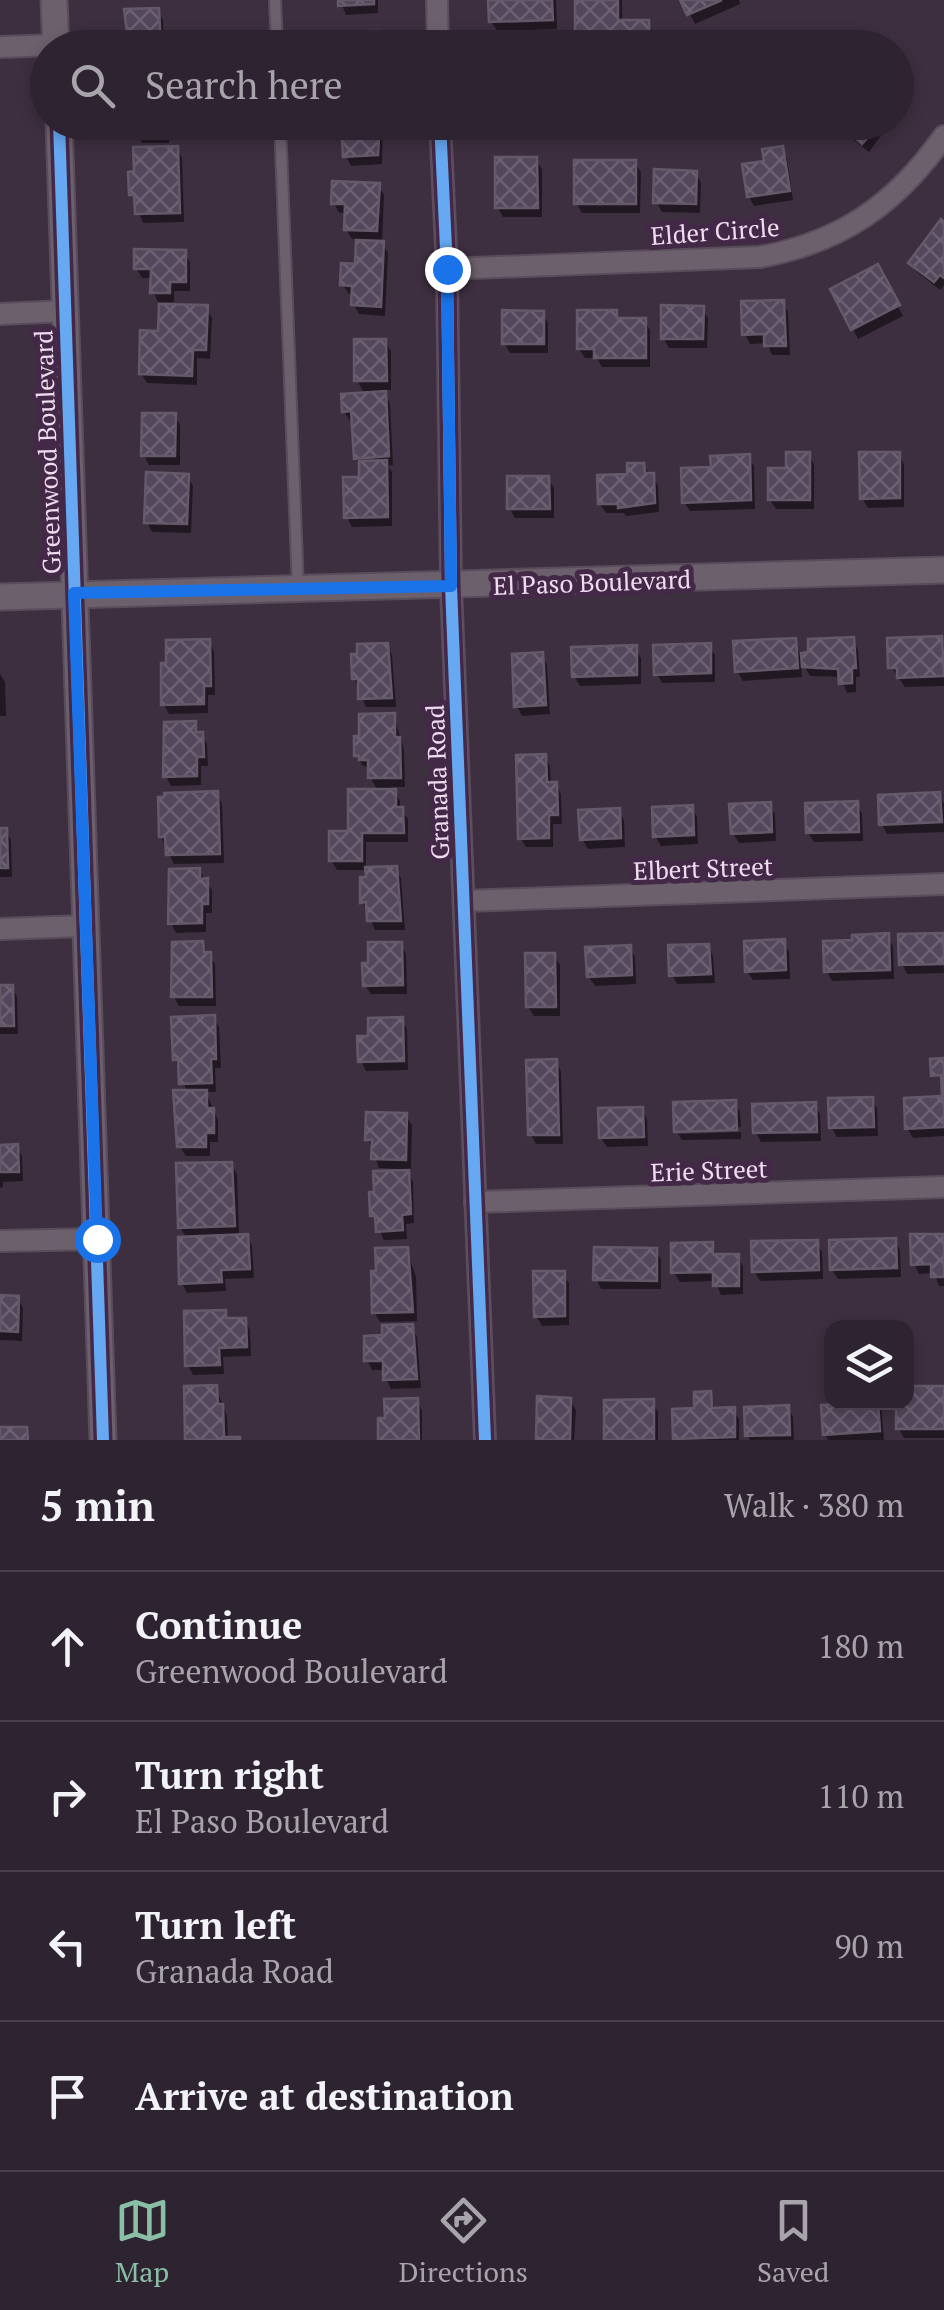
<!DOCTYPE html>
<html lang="en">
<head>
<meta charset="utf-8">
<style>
  :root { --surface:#2e2330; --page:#362b38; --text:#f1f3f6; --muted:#a7a4ab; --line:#49404c; --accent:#8abfa5 }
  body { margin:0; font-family:"PT Serif",serif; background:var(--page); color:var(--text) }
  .controls { position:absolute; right:30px; bottom:30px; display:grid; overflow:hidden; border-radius:20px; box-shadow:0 5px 15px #0003 }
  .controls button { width:90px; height:90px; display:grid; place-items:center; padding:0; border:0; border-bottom:2px solid var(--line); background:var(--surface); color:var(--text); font:50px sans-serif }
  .stop { position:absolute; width:30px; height:30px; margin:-22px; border:8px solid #1a73e8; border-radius:50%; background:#fff }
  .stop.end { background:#1a73e8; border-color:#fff; box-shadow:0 2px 10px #0008 }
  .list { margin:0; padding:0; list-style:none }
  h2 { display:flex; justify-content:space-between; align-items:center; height:130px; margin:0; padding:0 40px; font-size:42px }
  h2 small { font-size:32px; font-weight:400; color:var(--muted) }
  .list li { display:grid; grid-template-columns:65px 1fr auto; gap:30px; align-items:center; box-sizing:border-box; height:150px; padding:0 40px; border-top:2px solid var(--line) }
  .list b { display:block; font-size:38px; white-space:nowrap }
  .list p { margin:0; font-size:32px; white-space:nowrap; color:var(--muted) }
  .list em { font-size:32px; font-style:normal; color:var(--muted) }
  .icon { flex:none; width:55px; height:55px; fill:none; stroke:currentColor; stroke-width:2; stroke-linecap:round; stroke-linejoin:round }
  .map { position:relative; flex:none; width:944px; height:1440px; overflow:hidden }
  .search { position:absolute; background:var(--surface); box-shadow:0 5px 15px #0003; left:30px; right:30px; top:30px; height:110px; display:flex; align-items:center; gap:25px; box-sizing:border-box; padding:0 35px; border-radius:55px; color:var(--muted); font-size:38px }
  .sheet { height:730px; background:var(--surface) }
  nav { display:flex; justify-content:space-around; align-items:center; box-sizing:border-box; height:140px; border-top:2px solid var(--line); background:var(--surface); font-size:28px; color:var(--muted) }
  nav a { display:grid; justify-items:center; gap:5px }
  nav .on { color:var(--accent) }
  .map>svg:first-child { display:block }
  .shadow { fill:#0007 }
  .building { fill:url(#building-cross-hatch); stroke:#635968; stroke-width:2.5 }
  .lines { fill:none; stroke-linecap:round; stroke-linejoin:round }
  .service-casing { stroke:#594c5b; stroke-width:14 }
  .minor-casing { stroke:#594c5b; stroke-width:24 }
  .tertiary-casing { stroke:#594c5b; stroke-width:29 }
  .service { stroke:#6c606d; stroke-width:10 }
  .minor { stroke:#6c606d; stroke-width:20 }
  .tertiary { stroke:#6c606d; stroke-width:25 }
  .cycleway-casing { stroke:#432847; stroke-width:19 }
  .cycleway { stroke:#66a8f1; stroke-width:12 }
  .route { stroke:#1a73e8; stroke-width:12 }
  .labels { text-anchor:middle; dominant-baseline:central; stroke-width:10; stroke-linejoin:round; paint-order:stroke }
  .street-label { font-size:25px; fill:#eedcef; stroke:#432847 }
</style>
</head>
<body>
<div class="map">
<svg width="944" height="1440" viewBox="0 0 944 1440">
  <defs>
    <pattern id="building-cross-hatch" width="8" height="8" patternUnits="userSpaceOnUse" patternTransform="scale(2.5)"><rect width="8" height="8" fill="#53475b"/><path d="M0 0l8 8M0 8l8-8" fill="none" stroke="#6c6173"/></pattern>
  </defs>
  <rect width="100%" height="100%" fill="#3e2f40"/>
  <g class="shadow">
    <path d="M340 0H378V13L346 15Z"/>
    <path d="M490 0H556L557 29 497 31 491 21Z"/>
    <path d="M578 0H622V23H648L653 32 654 48H622V40H583L578 31Z"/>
    <path d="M683 0H739L740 4 695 24Z"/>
    <path d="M158 11 163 20 164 48H131Z"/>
    <path d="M137 122H169V143H142L137 133Z"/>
    <path d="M344 122H383L382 164 351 166 346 156Z"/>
    <path d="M891 122 869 152 845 133 840 123Z"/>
    <path d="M177 148 182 158 184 222 143 223 132 195Z"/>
    <path d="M781 148 787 158 793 200 754 206 749 197 767 164Z"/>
    <path d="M536 160 542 169V217H503L498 208Z"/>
    <path d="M635 163 641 172 640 213H582L576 203Z"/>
    <path d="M696 173 701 183 700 213 662 212 656 202Z"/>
    <path d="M378 185 384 195 382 242 388 253 385 316 359 314 354 305V294H349L343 285 357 267 358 239H352L346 229 347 213H339L334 203Z"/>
    <path d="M944 225V285L940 290 917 272 911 263Z"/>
    <path d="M184 253 190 262V291H174V302H158L153 292V278H142L136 268Z"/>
    <path d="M878 268 903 316 858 339 833 290Z"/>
    <path d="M783 302 788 312 790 355H772L767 343 750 344 745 334Z"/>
    <path d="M206 308 212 318 210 359 197 358V385L147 383 141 373 161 333Z"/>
    <path d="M702 309 708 318 707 348H669L663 338Z"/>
    <path d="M616 312 620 320H644L650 330V367H602L597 358H585L579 349Z"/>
    <path d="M543 314 548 323V353H510L504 343Z"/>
    <path d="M385 341 391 351V390H382L390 403 393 465 388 466 392 472V526L352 527 347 517 361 479V466L356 458 354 420 350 421 344 411 365 395 357 380Z"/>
    <path d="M175 416 180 425V465H149L144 455Z"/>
    <path d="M808 454 814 464V509H776L770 500 788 470Z"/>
    <path d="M898 454 904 464V507L868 508 862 498Z"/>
    <path d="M748 457 754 466 755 509 690 511 684 502 713 469Z"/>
    <path d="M643 465 658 485 659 512 626 516 624 513H606L600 504Z"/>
    <path d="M187 476 193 486 191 533 152 532 147 522Z"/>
    <path d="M548 479 554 488V518H515L510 509Z"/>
    <path d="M940 638 944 644V686L905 687 891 667Z"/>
    <path d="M853 640 858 650 860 677H856V692L847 693 841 677 810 676 801 661 802 677 743 681 737 671 795 641 800 655Z"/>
    <path d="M208 642 214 651 215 695H208V713L169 714 164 705Z"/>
    <path d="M387 645 392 655 396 707H366L354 679Z"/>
    <path d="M709 646 715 655V682L662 683 657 674Z"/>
    <path d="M635 648 641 658V684L580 686 574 676Z"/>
    <path d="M542 655 547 665 550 714 522 716 517 706Z"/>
    <path d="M0 674 5 682 6 716H0Z"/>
    <path d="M394 716 404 749 405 787H392L400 801V809L408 819V842H366V869H396L401 878 405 930H375L363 902 368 870H337L331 860 378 791 370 777V769L362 765 357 755Z"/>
    <path d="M194 724 207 744 208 766H201V785L171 786 166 776Z"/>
    <path d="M545 756 550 766 551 785H556L561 794 562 824H553V847H526L520 838Z"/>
    <path d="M217 794 222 804 224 863 174 864 161 837Z"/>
    <path d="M939 795 944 804V832L887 834 882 825Z"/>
    <path d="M857 804 862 814 863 841 814 842 808 833Z"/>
    <path d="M769 805 775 814 776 841 739 843 733 833Z"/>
    <path d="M692 807 697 817 698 844 661 846 655 836Z"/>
    <path d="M618 811 624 820 625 847 588 849 582 839Z"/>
    <path d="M0 831H6L11 840 12 877H0Z"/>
    <path d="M199 870 212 890V913H206V932L176 933 171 923Z"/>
    <path d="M887 936 893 946 894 979 832 981 827 971Z"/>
    <path d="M942 936 944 973 907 974 902 964Z"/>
    <path d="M784 942 789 952 790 979 753 980 747 971Z"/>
    <path d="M202 944 215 964 216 1006H179L174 997Z"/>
    <path d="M401 944 406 954 407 994H371L365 985Z"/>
    <path d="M708 946 713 956 715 983 677 984 672 975Z"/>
    <path d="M630 948 635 957 636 984 595 986 589 977Z"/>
    <path d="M554 956 560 965V1016H534L528 1007Z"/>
    <path d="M0 987H12L17 997 18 1034H0Z"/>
    <path d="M214 1018 219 1027 221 1068H215L216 1092H206L218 1120V1142H210V1156H186L180 1147 187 1092 175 1060Z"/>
    <path d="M401 1019 407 1029 408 1070 366 1071 361 1061 371 1038Z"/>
    <path d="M555 1062 561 1071 563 1144H536L531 1135Z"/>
    <path d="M944 1098V1136L913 1138 907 1128Z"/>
    <path d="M872 1099 877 1109 878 1136 837 1137 831 1127Z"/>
    <path d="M735 1103 740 1112 741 1127 676 1131 675 1104Z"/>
    <path d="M814 1104 820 1114 821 1141 761 1142 756 1133Z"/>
    <path d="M642 1110 647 1119 648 1146 607 1147 601 1138Z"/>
    <path d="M406 1116 412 1125 411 1169H405L413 1182 414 1223 406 1224 407 1239 384 1240 373 1215 377 1194 396 1173V1169L379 1168 368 1139Z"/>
    <path d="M741 1132V1139L682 1140 678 1134Z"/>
    <path d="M0 1146 16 1147 22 1156 23 1181 3 1182V1187L0 1188Z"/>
    <path d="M231 1164 237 1174 239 1237 247 1236 252 1246 254 1278 225 1279 226 1291 187 1293 182 1283 187 1239 180 1227Z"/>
    <path d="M944 1236V1286H939L934 1273 919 1274 914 1264Z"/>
    <path d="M895 1240 900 1250 901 1277 838 1279 832 1270Z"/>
    <path d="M816 1242 822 1252 823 1279 760 1281 754 1271Z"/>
    <path d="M711 1245 717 1254 737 1256 743 1266V1294L721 1295 715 1281 680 1282 674 1273Z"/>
    <path d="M407 1250 416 1277 417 1321 380 1322 374 1312Z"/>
    <path d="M656 1250 661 1260V1289H601L596 1279Z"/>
    <path d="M563 1274 569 1283V1325L542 1326 536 1316Z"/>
    <path d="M0 1298H18L23 1308 22 1341 0 1340Z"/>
    <path d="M225 1312 229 1321 245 1320 250 1330 251 1356 223 1357 224 1374 193 1375 188 1365Z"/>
    <path d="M412 1327 417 1337 421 1388 391 1389 386 1379V1370H372L367 1360 384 1338Z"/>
    <path d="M216 1388 227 1416 228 1439 239 1440H187Z"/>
    <path d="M944 1388V1438H904L899 1429 906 1402Z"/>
    <path d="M710 1394 715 1410H733L739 1419V1440H676Z"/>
    <path d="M416 1400 422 1410V1440H381L387 1420Z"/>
    <path d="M570 1400 576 1410 574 1440H538Z"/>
    <path d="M652 1402 658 1412V1440H607Z"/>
    <path d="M845 1402H881L884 1440H828L825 1434Z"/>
    <path d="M788 1407 793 1417 794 1440H750L748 1436Z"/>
  </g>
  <g class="building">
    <path d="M338 0H374V4L338 6Z"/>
    <path d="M488 0H552L553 20 489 22Z"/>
    <path d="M575 0H618V20H649L650 48H619V31H575Z"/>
    <path d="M680 0H722L687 15Z"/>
    <path d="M159 8 161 48H129L124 9Z"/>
    <path d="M377 31 378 48H339V32Z"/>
    <path d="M134 122H165V135L134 134Z"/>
    <path d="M341 122H380L378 155 343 157Z"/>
    <path d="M837 122H881L862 144Z"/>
    <path d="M178 146 180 213 135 214 134 195H129L128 172 134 171 133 147Z"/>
    <path d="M783 146 790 191 747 197 742 164 764 161 762 149Z"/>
    <path d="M495 157H537L538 208H495Z"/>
    <rect x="574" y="160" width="62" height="44"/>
    <path d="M654 169 697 171 696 204 653 203Z"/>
    <path d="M332 181 380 183 377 231 344 230 345 204H331Z"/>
    <path d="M941 219 944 222V278L940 275 934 282 908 263Z"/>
    <path d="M356 240 384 241 381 307 351 305 352 286 340 285 341 263 355 264Z"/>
    <path d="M134 249 186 250V282H170V293H150L151 269H134Z"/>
    <path d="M878 264 900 305 851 330 830 289Z"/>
    <path d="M784 300 786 346H764V334L742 335 741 301Z"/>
    <path d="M159 304 208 305 206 350H193L192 376 139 374 140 330 158 331Z"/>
    <path d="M661 305 704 306 703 339H661Z"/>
    <path d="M502 310 544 311V344H502Z"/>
    <path d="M577 310H617V318H646V358H594V349H577Z"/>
    <path d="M354 339H386L387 381H354Z"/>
    <path d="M386 391 389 456 354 459 351 411 342 412 341 394Z"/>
    <path d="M142 413H176L175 456H141Z"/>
    <path d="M786 452H810V500H768V468H786Z"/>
    <path d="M859 452H900V498L860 499Z"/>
    <path d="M750 454 751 500 682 503 681 468 711 467 710 456Z"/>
    <path d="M387 460 388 517 344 518 343 477H359V461Z"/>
    <path d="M627 463H644L645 473H654L655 503 618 508V504H598L597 475 627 474Z"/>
    <path d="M146 472 189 474 187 524 144 523Z"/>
    <path d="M507 476H549L550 509H507Z"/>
    <path d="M942 636 944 676 897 678V668H888L887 638Z"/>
    <path d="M854 637 856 668H852V683L839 684 838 669 802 667 801 653 808 652V639Z"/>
    <path d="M796 638 798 668 735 672 733 641Z"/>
    <path d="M210 639 211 686H204V704L161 705V663H166V640Z"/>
    <path d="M388 643 392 698 358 699V679H352L351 654H357V644Z"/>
    <path d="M711 643V673L654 675 653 645Z"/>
    <path d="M637 645V675L572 677 571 647Z"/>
    <path d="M543 652 546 705 514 707 512 654Z"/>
    <path d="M395 713V737H400L401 778H368V760H359V756H354V736H359V714Z"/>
    <path d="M196 721V732H203L204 757H197V776L163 777 164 722Z"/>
    <path d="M546 754 547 782H557L558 815H549V838L518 839 516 755Z"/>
    <path d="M348 789H396V807H403L404 833H362V861H329V831H348Z"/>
    <path d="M218 791 220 854 166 855 165 837H159L158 797H164V793Z"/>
    <path d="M940 792 942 822 879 825 878 795Z"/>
    <path d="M858 801 859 832 806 833 805 803Z"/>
    <path d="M771 802 772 832 731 834 729 804Z"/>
    <path d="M693 805 694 835 653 837 652 807Z"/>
    <path d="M620 808 621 838 580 840 578 810Z"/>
    <path d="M0 828H7L8 868H0Z"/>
    <path d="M397 866 401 921H367L366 902 360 903V877H366L365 867Z"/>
    <path d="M200 868V879L208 878V904H202V923L168 924 169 869Z"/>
    <path d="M889 933 890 970 824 972 823 941 852 940V935Z"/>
    <path d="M943 933 944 964 899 965 898 934Z"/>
    <path d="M785 939 786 970 745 972 744 941Z"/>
    <path d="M203 941 204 952H211L212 997H171L172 942Z"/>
    <path d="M368 942H402L403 985 363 986 362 963H368Z"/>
    <path d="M709 944 711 974 669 976 668 945Z"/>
    <path d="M631 945 632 975 587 977 585 947Z"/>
    <path d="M525 953H555L556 1007H526Z"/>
    <path d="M0 985H13L14 1026H0Z"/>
    <path d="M215 1015 216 1059H211L212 1083 179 1084 178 1060H173L171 1017Z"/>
    <path d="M403 1017 404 1061 358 1062 357 1036H368V1018Z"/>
    <path d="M944 1058V1127L905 1129 904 1098 942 1096 941 1075 931 1076 930 1059Z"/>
    <path d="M557 1059 559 1135H528L526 1060Z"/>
    <path d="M173 1090H207V1108H214V1133H206V1147H177Z"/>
    <path d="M873 1097 874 1127 829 1128 828 1098Z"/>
    <path d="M736 1100 737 1130 674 1132 673 1102Z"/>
    <path d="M816 1102 817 1132 753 1133 752 1104Z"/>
    <path d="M643 1107 644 1137 599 1138 598 1108Z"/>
    <path d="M366 1112 407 1113 406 1160 371 1159 372 1140H365Z"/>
    <path d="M18 1144 19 1172H0V1145Z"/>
    <path d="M232 1162 235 1226 178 1228 176 1163Z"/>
    <path d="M409 1170 411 1214 402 1215 403 1230 376 1232 375 1216H370L369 1192H374L373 1171Z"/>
    <path d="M248 1234 250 1269 221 1270 222 1282 179 1284 178 1237Z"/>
    <path d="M910 1234H944V1277H931V1264L911 1265Z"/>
    <path d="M896 1238 897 1268 830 1270 829 1240Z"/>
    <path d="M818 1240 819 1270 752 1272 751 1241Z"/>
    <path d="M713 1242V1254H739V1286H713V1272L671 1273V1243Z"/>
    <path d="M408 1247 413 1312 372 1313 371 1271H376L375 1248Z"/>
    <path d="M594 1247 657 1248V1281L593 1280Z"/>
    <path d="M533 1271H565V1316L534 1317Z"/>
    <path d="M0 1295 19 1296 18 1332 0 1331Z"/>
    <path d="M226 1310V1318H246L247 1347 219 1348 220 1365 185 1366 184 1311Z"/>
    <path d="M413 1324 417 1379 383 1380V1361H364V1336L382 1335V1325Z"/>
    <path d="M217 1385 218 1404H223L224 1437H240V1440H185L184 1386Z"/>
    <path d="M906 1386H944V1429H896V1402H906Z"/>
    <path d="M711 1391 712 1408 735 1407V1437L673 1439 672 1409 694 1408V1392Z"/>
    <path d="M537 1396 571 1398 570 1440H536Z"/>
    <path d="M418 1398 419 1440H378V1418H385L384 1399Z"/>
    <path d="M654 1399V1440H604V1400Z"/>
    <path d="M878 1402 880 1431 823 1435 821 1405Z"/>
    <path d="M789 1405 790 1435 745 1436 744 1407Z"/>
    <path d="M0 1427H27L28 1440H0Z"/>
  </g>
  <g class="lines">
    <defs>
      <g id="service">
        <path d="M275 0 277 48"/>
        <path d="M280 122 298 588"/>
      </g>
      <g id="minor">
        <path d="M437 0 438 48"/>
        <path d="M0 47 56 45"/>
        <path d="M440 122 447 269 451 586 485 1440"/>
        <path d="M447 269 760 257C842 242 896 204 944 136"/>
        <path d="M0 314 66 311"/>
        <path d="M464 901 944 884"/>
        <path d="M0 929 84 926"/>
        <path d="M475 1202 944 1187"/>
        <path d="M0 1241 97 1239"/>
      </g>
      <g id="tertiary">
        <path d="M54 0 56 48"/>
        <path d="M59 122 103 1440"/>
        <path d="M0 597 944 570"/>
      </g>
    </defs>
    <use href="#service" class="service-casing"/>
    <use href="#minor" class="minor-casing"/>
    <use href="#tertiary" class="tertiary-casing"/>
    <use href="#service" class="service"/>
    <use href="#minor" class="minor"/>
    <use href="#tertiary" class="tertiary"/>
    <defs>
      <g id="cycleway">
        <path d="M59 122 103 1440"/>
        <path d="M440 122 447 269 451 586 485 1440"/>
      </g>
    </defs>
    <use href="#cycleway" class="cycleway-casing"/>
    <use href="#cycleway" class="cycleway"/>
  </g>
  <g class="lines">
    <path class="route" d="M97 1239 74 593 451 586 447 269"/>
  </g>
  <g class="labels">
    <g class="street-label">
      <text transform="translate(715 231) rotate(-4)">Elder Circle</text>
      <text transform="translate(47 452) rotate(-92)">Greenwood Boulevard</text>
      <text transform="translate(592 582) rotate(-2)">El Paso Boulevard</text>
      <text transform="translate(437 782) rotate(-92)">Granada Road</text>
      <text transform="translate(703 868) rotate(-2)">Elbert Street</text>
      <text transform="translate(709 1170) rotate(-2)">Erie Street</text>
    </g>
  </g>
</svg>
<div class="controls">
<button><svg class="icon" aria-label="layers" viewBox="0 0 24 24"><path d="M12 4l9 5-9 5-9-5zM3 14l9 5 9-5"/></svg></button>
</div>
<div class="stop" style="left:97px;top:1239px"></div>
<div class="stop end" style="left:447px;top:269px"></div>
<div class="search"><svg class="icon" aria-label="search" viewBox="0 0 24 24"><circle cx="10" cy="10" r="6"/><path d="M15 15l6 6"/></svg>Search here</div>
</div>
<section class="sheet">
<h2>5 min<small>Walk · 380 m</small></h2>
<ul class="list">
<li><svg class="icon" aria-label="ahead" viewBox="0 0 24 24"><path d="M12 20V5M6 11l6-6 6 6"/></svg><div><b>Continue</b><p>Greenwood Boulevard</p></div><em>180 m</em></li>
<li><svg class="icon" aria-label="right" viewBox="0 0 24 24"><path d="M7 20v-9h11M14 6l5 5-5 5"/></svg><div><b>Turn right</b><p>El Paso Boulevard</p></div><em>110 m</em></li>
<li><svg class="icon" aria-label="left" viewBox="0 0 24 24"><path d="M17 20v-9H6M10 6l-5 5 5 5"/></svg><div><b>Turn left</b><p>Granada Road</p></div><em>90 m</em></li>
<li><svg class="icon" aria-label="arrive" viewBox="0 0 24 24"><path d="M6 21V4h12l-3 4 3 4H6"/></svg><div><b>Arrive at destination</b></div></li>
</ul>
</section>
<nav>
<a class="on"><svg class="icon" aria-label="map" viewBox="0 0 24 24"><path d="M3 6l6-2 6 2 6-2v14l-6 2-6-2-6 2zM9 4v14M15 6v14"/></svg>Map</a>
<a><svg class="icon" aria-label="directions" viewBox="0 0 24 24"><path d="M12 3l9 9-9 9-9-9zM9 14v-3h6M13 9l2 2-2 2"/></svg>Directions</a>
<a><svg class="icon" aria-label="saved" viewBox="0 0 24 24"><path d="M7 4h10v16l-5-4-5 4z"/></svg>Saved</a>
</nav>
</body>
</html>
